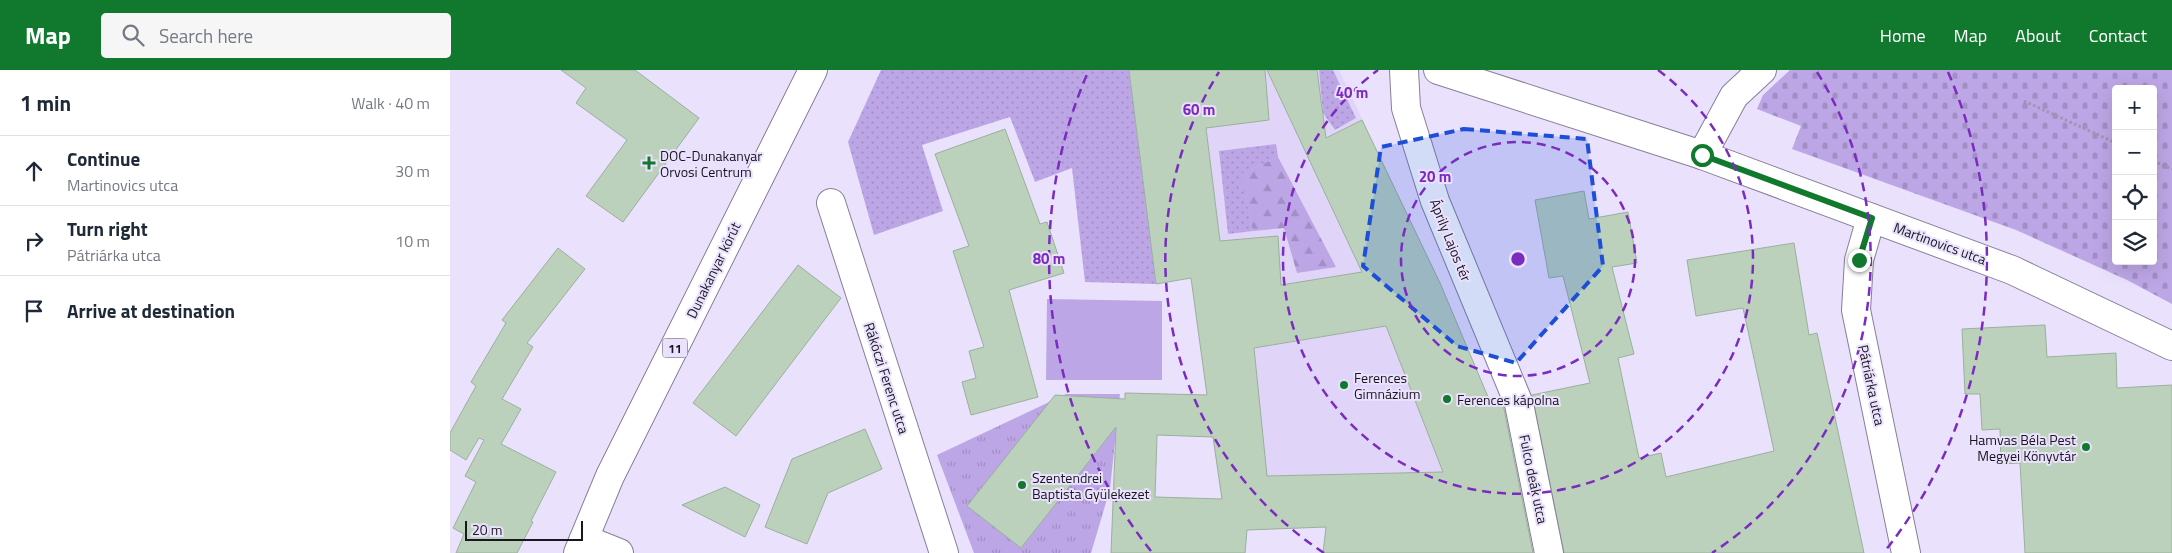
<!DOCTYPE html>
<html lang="en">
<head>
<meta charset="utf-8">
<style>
  :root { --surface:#fff; --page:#f6f6f7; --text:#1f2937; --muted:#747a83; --line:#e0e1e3; --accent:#11792d }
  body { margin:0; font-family:"Titillium Web",sans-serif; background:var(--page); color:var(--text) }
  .controls { position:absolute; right:15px; top:15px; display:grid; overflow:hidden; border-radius:5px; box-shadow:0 5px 20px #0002 }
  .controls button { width:45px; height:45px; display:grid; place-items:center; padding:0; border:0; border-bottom:1px solid var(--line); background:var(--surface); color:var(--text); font:25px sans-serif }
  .scale { position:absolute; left:15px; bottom:12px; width:118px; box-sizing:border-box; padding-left:5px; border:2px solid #191620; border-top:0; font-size:14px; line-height:18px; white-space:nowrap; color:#191620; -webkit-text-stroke:4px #eae1fd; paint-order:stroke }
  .stop { position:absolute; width:15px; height:15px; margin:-11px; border:4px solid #11792d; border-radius:50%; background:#fff }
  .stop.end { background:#11792d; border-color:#fff; box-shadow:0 1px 5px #0008 }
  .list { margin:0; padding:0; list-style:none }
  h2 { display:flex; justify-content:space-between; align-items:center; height:65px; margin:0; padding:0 20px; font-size:21px }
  h2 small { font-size:16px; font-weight:400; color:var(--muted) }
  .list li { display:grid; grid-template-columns:32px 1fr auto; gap:15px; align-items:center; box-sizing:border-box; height:70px; padding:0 20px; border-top:1px solid var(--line) }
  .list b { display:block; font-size:19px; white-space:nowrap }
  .list p { margin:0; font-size:16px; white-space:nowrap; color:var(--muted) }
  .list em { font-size:16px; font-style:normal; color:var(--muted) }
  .icon { flex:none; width:28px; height:28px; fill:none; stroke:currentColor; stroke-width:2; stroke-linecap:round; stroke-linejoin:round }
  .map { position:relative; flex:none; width:1722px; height:483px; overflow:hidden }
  header { display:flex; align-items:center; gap:30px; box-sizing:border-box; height:70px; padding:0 25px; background:var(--accent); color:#fff }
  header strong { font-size:24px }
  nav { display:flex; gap:28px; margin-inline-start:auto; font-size:18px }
  .search { width:350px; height:45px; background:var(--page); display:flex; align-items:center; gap:12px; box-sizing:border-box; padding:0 18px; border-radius:5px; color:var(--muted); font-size:19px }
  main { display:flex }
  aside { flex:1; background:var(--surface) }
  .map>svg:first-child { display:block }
  .built { fill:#e0d5f8 }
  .grass { fill:url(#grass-dots) }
  .forest { fill:url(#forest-firs) }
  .cemetery { fill:url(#cemetery-stones); fill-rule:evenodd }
  .park { fill:url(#park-tufts) }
  .pitch { fill:#bda6e6 }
  .building { fill:#bbd1bc; stroke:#9ab09c; fill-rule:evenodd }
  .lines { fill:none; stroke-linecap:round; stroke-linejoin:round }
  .street-casing { stroke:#877f98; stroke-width:30 }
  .primary-casing { stroke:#877f98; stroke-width:30 }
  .path { stroke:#9e97ad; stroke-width:3; stroke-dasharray:2.5 2.5; stroke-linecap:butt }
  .street { stroke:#fff; stroke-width:28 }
  .primary { stroke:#fff; stroke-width:28 }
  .route { stroke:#11792d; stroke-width:6 }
  .marked { fill:#1d4ed8; fill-opacity:0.2; stroke:#1d4ed8; stroke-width:4; stroke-dasharray:10 6; stroke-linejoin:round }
  .ring { fill:none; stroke:#7b2cbf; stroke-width:2.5; stroke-dasharray:9 6 }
  .poi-dot { fill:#11792d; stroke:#eae1fd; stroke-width:2 }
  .labels { text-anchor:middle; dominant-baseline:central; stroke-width:4; stroke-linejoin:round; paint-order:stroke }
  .shield { fill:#eae1fd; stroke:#585362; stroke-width:1 }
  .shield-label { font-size:12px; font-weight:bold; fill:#191620 }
  .poi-label { font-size:14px; fill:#191620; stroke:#eae1fd; text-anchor:start }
  .street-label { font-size:14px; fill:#191620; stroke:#eae1fd }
  .centre { fill:#7b2cbf; stroke:#eae1fd; stroke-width:2.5 }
  .ring-label { font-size:15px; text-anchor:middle; font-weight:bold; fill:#7b2cbf; stroke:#eae1fd; stroke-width:4; stroke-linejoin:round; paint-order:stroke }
</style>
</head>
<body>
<header>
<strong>Map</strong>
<div class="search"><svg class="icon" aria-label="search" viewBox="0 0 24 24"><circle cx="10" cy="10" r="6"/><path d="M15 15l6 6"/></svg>Search here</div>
<nav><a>Home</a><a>Map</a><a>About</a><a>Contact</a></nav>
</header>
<main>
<aside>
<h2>1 min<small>Walk · 40 m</small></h2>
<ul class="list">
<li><svg class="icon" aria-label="ahead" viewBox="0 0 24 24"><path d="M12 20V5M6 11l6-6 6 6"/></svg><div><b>Continue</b><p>Martinovics utca</p></div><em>30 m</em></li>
<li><svg class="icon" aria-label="right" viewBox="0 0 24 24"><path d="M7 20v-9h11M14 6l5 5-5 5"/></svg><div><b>Turn right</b><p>Pátriárka utca</p></div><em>10 m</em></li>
<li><svg class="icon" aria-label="arrive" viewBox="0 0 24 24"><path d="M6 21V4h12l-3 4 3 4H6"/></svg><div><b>Arrive at destination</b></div></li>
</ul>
</aside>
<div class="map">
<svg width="1722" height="483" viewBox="0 0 1722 483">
  <defs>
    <pattern id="grass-dots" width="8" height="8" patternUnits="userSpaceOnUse" patternTransform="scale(1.25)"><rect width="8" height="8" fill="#bda6e6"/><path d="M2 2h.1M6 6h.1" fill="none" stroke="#a28ec5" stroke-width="1.8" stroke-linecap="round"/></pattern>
    <pattern id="forest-firs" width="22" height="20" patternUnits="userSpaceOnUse" patternTransform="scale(1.25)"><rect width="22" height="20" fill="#bda6e6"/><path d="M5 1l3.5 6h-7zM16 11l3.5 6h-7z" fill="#a28ec5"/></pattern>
    <pattern id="cemetery-stones" width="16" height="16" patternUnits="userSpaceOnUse" patternTransform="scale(1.25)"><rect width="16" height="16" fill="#bda6e6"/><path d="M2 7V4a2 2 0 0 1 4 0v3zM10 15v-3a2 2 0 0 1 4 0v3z" fill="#a28ec5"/></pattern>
    <pattern id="park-tufts" width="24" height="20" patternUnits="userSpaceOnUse" patternTransform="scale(1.25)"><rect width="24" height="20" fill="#bda6e6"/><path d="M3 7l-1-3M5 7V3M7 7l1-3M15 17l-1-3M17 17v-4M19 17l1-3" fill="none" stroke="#a28ec5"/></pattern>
  </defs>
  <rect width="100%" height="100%" fill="#eae1fd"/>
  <path class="built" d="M679 0H889L990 213 1075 416 993 453 824 459 775 456 741 208 706 214Z"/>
  <g class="grass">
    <path d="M431 0H679L706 214 635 212 622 98 585 112 560 47 472 75 493 141 424 165 398 72Z"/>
    <path d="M869 0H883L906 48 885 60 873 43Z"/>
    <path d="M826 74 828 87 791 104 803 161 778 164 769 81Z"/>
  </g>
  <path class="forest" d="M828 87 886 197 847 203 834 158 803 161 790 104Z"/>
  <path class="cemetery" d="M1340 0H1722V234L1677 210 1566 160 1342 79 1351 56 1307 39 1313 25ZM1666 19H1703V191H1666Z"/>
  <path class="park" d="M616 324H670L660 419 641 483H524L487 385Z"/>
  <path class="pitch" d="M597 229 712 231V310H596Z"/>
  <g class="building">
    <path d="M111 0H185L249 48 173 152 136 126 177 70 126 33 136 18Z"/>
    <path d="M679 0H815L819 50 756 58 770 171 828 166 831 215 912 202 817 0H867L876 68 912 50 990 213 1041 334 1051 332 1054 339 1083 483H873L876 457 797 460 795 483H661L666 357 571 478 517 436 605 325 675 329V323L757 325 741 208 706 214ZM936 256 993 402 817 406 804 278ZM707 365 763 367 772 429 705 427Z"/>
    <path d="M555 59 590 154 597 152 614 203 559 220 588 327 521 345 512 312 526 308 519 281 534 277 503 181 519 176 485 84Z"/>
    <path d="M1134 121 1139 149 1178 142 1187 193 1162 197 1184 284 1168 288 1189 388 1211 383 1216 407 1324 381 1293 238 1246 246 1237 190 1344 173 1359 265 1367 263 1414 483H1114L1082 325 1140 313 1113 206 1099 208 1085 130Z"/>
    <path d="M108 178 135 199 77 273 83 277 52 329 71 339 51 374 106 402 81 451 83 452 67 483H6L14 464 3 458 26 412 15 406 34 370 29 368 16 390 0 380V363L26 316 21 312 56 253 52 250Z"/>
    <path d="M348 195 391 228 286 366 243 333Z"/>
    <path d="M1595 255 1597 287 1666 283 1667 318 1722 315V483H1575L1570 393 1551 394 1550 359 1532 360 1530 324H1515L1512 259Z"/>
    <path d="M415 359 432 399 378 423 357 474 315 457 342 389Z"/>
    <path d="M275 417 310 435 295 467 232 435Z"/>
  </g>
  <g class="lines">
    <defs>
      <g id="street">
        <path d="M954 0 956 38 985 131 1069 334 1099 483"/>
        <path d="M988 0 1252 85 1562 200 1722 276"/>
        <path d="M1252 85 1284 26 1312 0"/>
        <path d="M381 133 494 483"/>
        <path d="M1421 148 1409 190 1406 240 1456 483"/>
        <path d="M134 469 169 483"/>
      </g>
      <path id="primary" d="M128 483 160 406 363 0"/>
    </defs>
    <use href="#street" class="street-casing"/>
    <use href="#primary" class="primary-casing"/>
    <g class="path">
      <path d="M1574 31 1666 73"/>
      <path d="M1703 91 1722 99"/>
    </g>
    <use href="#street" class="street"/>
    <use href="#primary" class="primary"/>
  </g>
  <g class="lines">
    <path class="route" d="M1252 85 1422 148 1409 190"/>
  </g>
  <path class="marked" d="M1014 59 1137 69 1153 196 1066 293 1007 276 913 196 931 77Z"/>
  <g class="ring">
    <circle cx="1068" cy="189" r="117"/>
    <path d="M1208 0A235 235 0 1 1 928 0"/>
    <path d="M874 483A352 352 0 0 1 769 2M1367 2A352 352 0 0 1 1262 483"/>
    <path d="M701 481A469 469 0 0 1 638 2M1498 2A469 469 0 0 1 1435 481"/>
  </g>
  <g class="poi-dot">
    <path d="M196.5 85.5h5v5h5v5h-5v5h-5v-5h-5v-5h5z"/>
    <circle cx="894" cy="315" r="5"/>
    <circle cx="997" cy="329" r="5"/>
    <circle cx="1636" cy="377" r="5"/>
    <circle cx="572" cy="415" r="5"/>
  </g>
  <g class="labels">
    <rect class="shield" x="212.5" y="268.5" width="25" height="19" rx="4"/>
    <g class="shield-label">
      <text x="225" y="278">11</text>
    </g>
    <g class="poi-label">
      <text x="210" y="85">DOC-Dunakanyar<tspan x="210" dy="16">Orvosi Centrum</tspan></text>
      <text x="904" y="307">Ferences<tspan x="904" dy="16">Gimnázium</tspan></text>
      <text x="1007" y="329">Ferences kápolna</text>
      <text x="1626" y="369" text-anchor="end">Hamvas Béla Pest<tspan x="1626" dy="16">Megyei Könyvtár</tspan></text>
      <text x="582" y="407">Szentendrei<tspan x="582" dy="16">Baptista Gyülekezet</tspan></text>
    </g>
    <g class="street-label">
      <text transform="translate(1001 170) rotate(68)">Áprily Lajos tér</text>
      <text transform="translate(1490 173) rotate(20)">Martinovics utca</text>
      <text transform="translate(263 200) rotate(-64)">Dunakanyar körút</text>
      <text transform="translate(437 308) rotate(72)">Rákóczi Ferenc utca</text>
      <text transform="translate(1422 315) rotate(78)">Pátriárka utca</text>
      <text transform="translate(1084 409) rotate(78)">Fulco deák utca</text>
    </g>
  </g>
  <circle cx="1068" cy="189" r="8" class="centre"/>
  <g class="ring-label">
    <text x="902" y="28">40 m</text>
    <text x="749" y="45">60 m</text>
    <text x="985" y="112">20 m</text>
    <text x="599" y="194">80 m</text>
  </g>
</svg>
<div class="controls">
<button>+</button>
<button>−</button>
<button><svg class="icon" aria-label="locate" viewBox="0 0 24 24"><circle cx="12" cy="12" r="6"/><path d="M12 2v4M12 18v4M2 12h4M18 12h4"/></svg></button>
<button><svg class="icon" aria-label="layers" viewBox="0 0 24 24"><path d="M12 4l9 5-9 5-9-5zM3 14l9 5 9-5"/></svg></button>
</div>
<div class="scale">20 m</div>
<div class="stop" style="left:1252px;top:85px"></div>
<div class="stop end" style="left:1409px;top:190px"></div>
</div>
</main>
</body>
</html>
